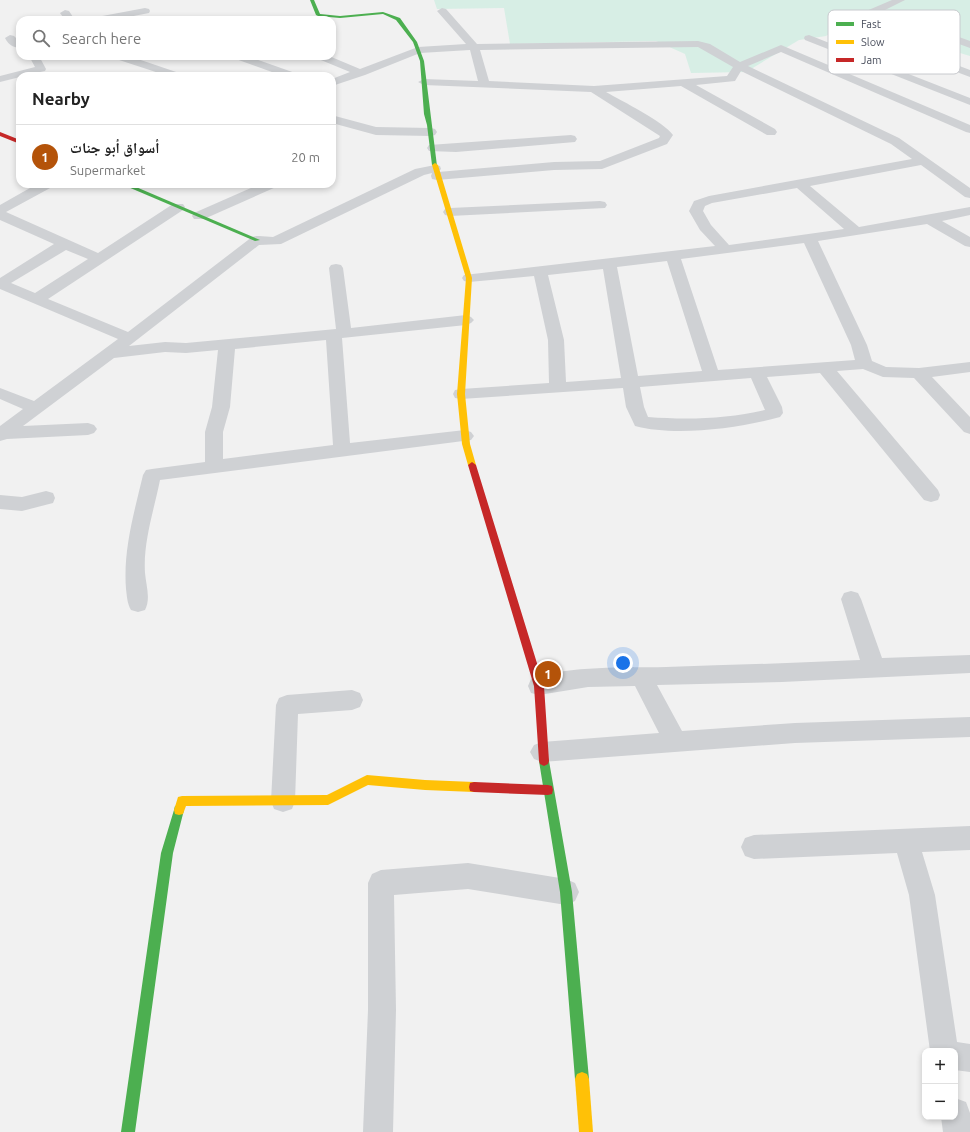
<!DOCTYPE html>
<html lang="en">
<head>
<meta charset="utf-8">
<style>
  :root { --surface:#fff; --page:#f2f2f2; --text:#222; --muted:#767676; --line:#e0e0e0; --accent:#b45309 }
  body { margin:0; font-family:Ubuntu,"Noto Naskh Arabic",sans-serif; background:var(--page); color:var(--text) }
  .controls { position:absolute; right:12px; bottom:12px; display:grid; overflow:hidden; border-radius:8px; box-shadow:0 2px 6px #0003 }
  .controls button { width:36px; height:36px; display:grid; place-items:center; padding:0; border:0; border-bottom:1px solid var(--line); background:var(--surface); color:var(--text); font:20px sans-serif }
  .you { position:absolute; left:623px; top:663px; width:14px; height:14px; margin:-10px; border:3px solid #fff; border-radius:50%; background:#1a73e8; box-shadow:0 0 0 6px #1a73e833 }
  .badge { display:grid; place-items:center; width:26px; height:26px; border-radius:50%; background:var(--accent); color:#fff; font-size:13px; font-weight:700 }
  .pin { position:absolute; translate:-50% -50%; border:2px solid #fff; box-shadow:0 1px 4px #0006 }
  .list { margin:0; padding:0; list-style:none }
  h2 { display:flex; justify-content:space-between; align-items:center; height:52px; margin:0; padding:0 16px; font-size:17px }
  h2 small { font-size:13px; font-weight:400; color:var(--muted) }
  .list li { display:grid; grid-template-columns:26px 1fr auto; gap:12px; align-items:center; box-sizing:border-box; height:64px; padding:0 16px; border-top:1px solid var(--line) }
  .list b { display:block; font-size:15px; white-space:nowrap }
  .list p { margin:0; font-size:13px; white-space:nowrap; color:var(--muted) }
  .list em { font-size:13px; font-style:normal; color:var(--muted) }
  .icon { flex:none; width:22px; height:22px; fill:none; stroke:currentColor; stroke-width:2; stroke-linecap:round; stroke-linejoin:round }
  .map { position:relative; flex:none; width:970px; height:1132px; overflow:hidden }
  .search { position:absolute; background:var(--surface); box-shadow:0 2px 6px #0003; left:16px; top:16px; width:320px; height:44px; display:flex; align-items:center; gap:10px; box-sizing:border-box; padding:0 14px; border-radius:12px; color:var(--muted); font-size:15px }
  .panel { position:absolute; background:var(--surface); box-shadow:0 2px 6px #0003; left:16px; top:72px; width:320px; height:116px; border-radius:12px }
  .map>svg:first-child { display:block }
  .green { fill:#d7eee5 }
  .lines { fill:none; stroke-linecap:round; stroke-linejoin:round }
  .street { fill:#cfd1d4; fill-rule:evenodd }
  .fast { fill:#4caf50; fill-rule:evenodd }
  .slow { fill:#ffc107; fill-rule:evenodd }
  .jam { fill:#c62828; fill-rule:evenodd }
  .key { fill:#fff; stroke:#c8cace; stroke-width:1 }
  .key-label { font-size:11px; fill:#494e5c }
</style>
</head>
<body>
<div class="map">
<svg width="970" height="1132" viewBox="0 0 970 1132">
  <rect width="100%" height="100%" fill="#f1f1f1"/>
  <path class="green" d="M434 0H970V56L849 20 826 36 799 40 746 72 691 73 685 54 656 41 510 44 504 8 437 9Z"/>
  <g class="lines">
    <g class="street">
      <path d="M892 0H905L885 10 970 41V48L877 14 851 25 970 70V77L842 29 835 31 830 28 831 26Z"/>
      <path d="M145 8 149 9 150 11 149 13 113 20H92L97 17Z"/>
      <path d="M442 8 446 9 477 44 698 41 710 44 740 62 781 45 970 125V133L966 132 781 52 748 66 899 138 970 188V198L965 197 921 165 810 186 859 227 970 207V215L942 221 970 237V247L965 246 927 224 818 241 867 345 872 361 886 367 919 368 970 362V372L932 377 970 417V434L964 432 914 378 883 377 863 369 837 371 938 490 940 495 938 500 931 502 924 500 820 373 767 377 782 407 783 413 780 417C740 428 676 437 635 426L626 407 623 388 461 399 455 398 453 394 455 390 461 389 549 383 548 340 534 276 469 282 464 281 462 278 464 275 715 246 700 230 689 211 694 201 709 196 912 159 891 144 741 71 735 81 696 85 775 129 777 132 775 135H767L681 86 606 92C622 101 664 122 673 135L667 144 602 169 554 170 437 180 432 179 431 176 432 173 424 175 281 244 259 245 129 346 165 342 186 343 336 329 329 268 331 265 336 264 341 265 343 268 351 328 466 315 471 317 474 320 471 323 466 325 342 338 350 443 465 430 471 432 474 436 471 440 160 480C154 510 143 542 145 573 146 585 151 599 145 610L138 612 131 610C127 603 127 596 126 589 123 550 134 513 143 475L146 470 152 469 205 462V432L212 407 218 350 186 353 165 352 114 358 23 426 88 423 94 425 97 429 94 433 88 435 7 439 0 441V426L23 409 0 399V388L34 401 118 339 0 289V278L54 244 0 220V205L37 184H54L52 187 6 212 98 253 173 204H183L185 207 183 210 48 299 128 332 252 237C259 235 266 237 273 237L415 169 435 165 440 166 441 169 438 172 554 162 600 161 659 138 660 136 591 92 424 85 418 82 424 79 478 81 470 50 420 53 365 75 332 86V79L350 72 316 58 315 56H329L360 69 418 47 466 44 437 11ZM698 47 733 67 727 76 594 86 489 81 480 50ZM797 188 844 229 729 245 711 225 703 211 705 206 712 203ZM804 243 851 345 855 360 718 370 681 259ZM66 250 88 259 35 293 11 283ZM667 261 702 371 638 376 617 267ZM603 269 621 378 566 382 564 340 548 275ZM326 340 333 445 223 459V432L230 407 235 349ZM751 378 765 410C727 419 687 420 648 417L644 407 640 387Z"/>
      <path d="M65 10 69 11 75 20H65L60 13Z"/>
      <path d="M10 35 14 36 20 42V48C12 47 9 45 5 38Z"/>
      <path d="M809 35 970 98V105L805 40 804 38 805 36Z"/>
      <path d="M29 56H39L46 69 45 71 20 76V77L0 82V76L35 67Z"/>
      <path d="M112 56H129L182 74 184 76H168L113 58Z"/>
      <path d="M232 56H247L298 74 300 76H283L233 58Z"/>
      <path d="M335 116 376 127 431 128 435 129 437 132 435 135 431 136 376 135 332 123V117Z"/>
      <path d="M571 135 575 136 577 139 575 142 456 152 429 151 427 148 429 145Z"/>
      <path d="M260 184H278L276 187 204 219H194L192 216 194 213Z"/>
      <path d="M600 201 605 202 607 205 605 208 450 216 445 215 443 212 445 209 450 208Z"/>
      <path d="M46 491 53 493 55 498 53 503 22 511 0 509V495L22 497Z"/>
      <path d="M851 591 858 593 861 599 882 658 970 655V673L782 682 657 685 682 731 795 723 970 717V737L795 743 542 762 534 759 530 752 534 745 542 742 659 733 635 686 588 687 539 695 531 693 528 686 531 679C571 665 624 668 666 667 731 665 796 663 860 660L841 599 844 593Z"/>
      <path d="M352 690 360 693 363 700 360 707 352 710 298 714 295 801 292 809 283 812 274 809 271 801 276 705 279 698 287 695Z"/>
      <path d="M970 826V850L922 852 935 895 957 1042 970 1044V1072L955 1070V1051H930L909 895 897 853 754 859 745 856 741 847 745 838 754 835Z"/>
      <path d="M468 863 566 879 575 883 579 892 575 901 566 905 468 889 394 895 396 1010 393 1132H363L368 1010V883L372 874 381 870Z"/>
      <path d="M955 1098 966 1102 970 1113V1132H943L941 1117H955Z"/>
    </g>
    <g class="fast">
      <path d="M310 0H314L320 14 340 16 383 12 400 18 417 42 424 61 437 166 432 165 427 125 424 114 420 61 413 42 396 20 383 14 340 18 318 16 316 15Z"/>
      <path d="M121 184H129L260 240 255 241Z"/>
      <path d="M544 756 548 758 549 761 572 892 589 1079 587 1084 582 1086 577 1084 575 1079 560 892 539 761 540 758Z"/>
      <path d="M179 805 183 806 184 810 173 853 135 1132H121L161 853 174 810 175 806Z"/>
    </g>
    <g class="slow">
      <path d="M435 163 438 165 472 278 465 394 470 444 476 465 472 468 468 465 462 444 457 394 466 278 432 165Z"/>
      <path d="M367 775 425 780 474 782 478 783 479 787 478 791 474 792 425 790 368 785 328 805 186 806 183 814 179 815 175 814 174 810 178 797 182 796 327 795Z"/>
      <path d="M582 1072 587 1074 589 1079 593 1132H579L575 1079 577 1074Z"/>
    </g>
    <g class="jam">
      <path d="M0 132 20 140V144L0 136Z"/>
      <path d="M472 462 476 465 544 686 549 761 548 764 544 766 540 764 539 761 534 686 468 465Z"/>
      <path d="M474 782 548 785 552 786 553 790 552 794 548 795 474 792 470 791 469 787 470 783Z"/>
    </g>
  </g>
  <rect x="828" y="10" width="132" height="64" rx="6" class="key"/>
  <rect x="836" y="22" width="18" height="4" fill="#4caf50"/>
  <rect x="836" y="40" width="18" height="4" fill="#ffc107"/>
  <rect x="836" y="58" width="18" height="4" fill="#c62828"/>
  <g class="key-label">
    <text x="861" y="28">Fast</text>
    <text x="861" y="46">Slow</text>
    <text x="861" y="64">Jam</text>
  </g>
</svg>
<div class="controls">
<button>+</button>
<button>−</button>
</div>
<div class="you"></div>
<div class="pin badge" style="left:548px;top:674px">1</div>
<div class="search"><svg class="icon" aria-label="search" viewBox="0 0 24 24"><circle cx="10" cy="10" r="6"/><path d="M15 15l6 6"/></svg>Search here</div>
<section class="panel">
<h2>Nearby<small></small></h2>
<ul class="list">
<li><span class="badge">1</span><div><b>أسواق أبو جنات</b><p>Supermarket</p></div><em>20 m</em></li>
</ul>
</section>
</div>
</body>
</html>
